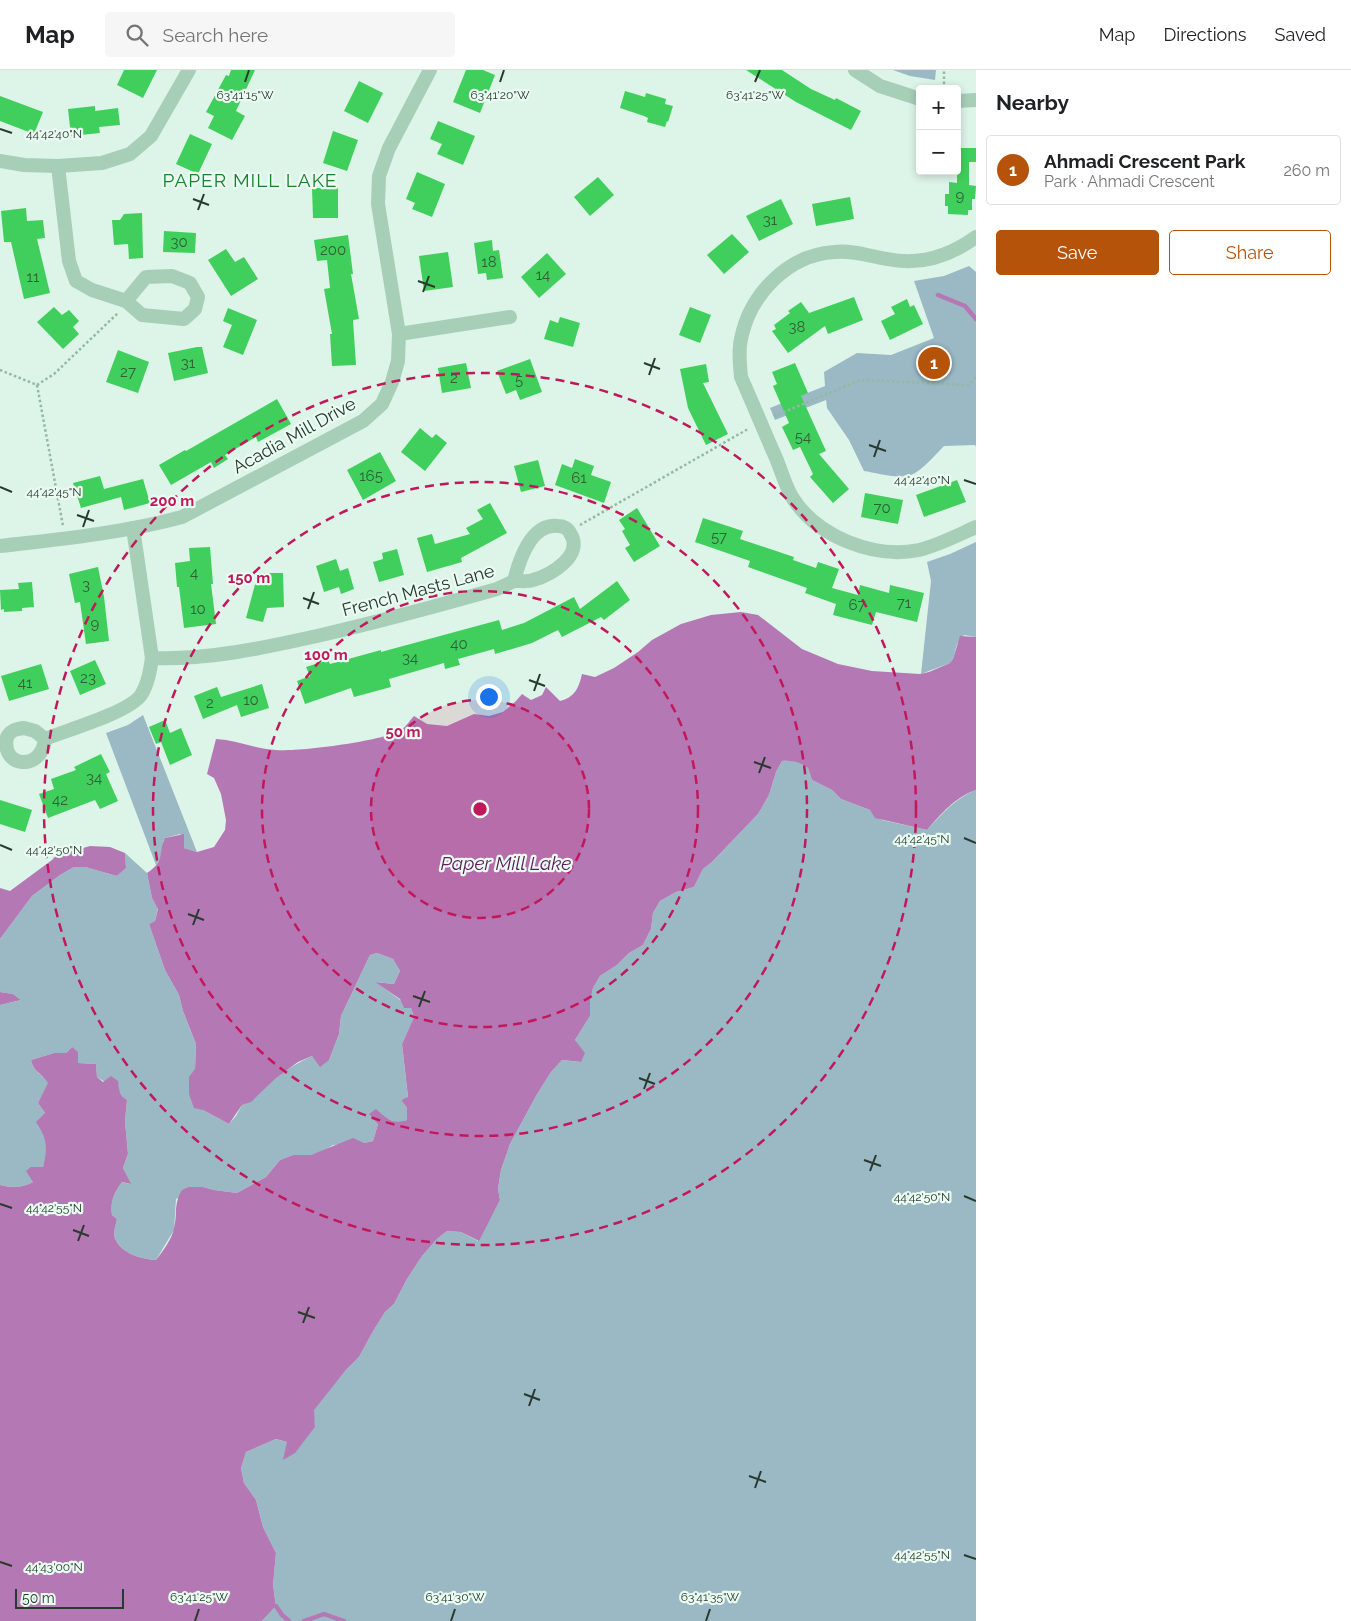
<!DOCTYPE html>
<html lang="en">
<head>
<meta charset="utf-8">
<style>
  :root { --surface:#fff; --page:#f6f6f6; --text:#202124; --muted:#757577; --line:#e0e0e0; --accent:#b45309 }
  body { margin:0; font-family:Raleway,sans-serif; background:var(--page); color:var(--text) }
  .controls { position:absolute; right:15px; top:15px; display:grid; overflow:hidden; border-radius:5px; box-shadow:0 2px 8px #0003 }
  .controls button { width:45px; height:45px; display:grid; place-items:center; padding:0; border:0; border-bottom:1px solid var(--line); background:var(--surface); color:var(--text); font:25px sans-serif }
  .scale { position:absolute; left:15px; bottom:12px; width:109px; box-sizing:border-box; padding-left:5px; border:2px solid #283a2d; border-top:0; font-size:14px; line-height:18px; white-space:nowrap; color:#283a2d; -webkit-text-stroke:4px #eafbf2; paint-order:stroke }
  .you { position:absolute; left:488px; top:626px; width:18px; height:18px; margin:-12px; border:4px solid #fff; border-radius:50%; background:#1a73e8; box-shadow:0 0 0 8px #1a73e833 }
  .badge { display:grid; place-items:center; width:32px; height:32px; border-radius:50%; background:var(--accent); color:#fff; font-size:16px; font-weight:700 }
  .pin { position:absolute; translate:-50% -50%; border:2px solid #fff; box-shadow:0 1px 5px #0006 }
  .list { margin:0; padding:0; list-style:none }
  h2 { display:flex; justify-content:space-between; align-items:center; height:65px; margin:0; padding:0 20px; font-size:21px }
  h2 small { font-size:16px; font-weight:400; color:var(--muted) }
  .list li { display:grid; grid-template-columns:32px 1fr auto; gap:15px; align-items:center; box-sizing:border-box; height:70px; margin:0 10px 10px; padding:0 10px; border:1px solid var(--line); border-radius:5px }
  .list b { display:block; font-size:19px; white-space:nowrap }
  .list p { margin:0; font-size:16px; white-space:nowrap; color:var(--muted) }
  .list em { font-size:16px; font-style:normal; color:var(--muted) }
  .actions { display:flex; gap:10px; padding:15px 20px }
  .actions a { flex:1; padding:11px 0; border:1px solid var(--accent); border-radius:5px; text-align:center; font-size:18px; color:var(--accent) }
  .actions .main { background:var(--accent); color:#fff }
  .icon { flex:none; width:28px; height:28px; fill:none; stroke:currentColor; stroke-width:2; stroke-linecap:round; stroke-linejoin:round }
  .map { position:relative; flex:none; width:976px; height:1551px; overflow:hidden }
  header { display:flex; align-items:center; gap:30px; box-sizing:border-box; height:70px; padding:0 25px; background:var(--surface); border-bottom:1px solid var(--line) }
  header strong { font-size:24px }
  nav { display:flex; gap:28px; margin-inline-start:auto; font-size:18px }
  .search { width:350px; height:45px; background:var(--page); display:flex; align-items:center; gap:12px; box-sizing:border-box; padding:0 18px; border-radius:5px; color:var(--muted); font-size:19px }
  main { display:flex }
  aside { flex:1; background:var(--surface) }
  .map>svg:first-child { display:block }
  .green { fill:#9bb9c5 }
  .water { fill:#b479b4 }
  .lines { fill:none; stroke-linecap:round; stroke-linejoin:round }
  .stream { stroke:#b479b4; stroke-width:4.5 }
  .building { fill:#40cf5c }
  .path { stroke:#91baa1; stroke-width:2.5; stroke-dasharray:2.5 2.5; stroke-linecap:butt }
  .minor { stroke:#a7ceb7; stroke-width:14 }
  .tertiary { stroke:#a7ceb7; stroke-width:14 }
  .ticks { fill:none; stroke:#283a2d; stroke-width:2 }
  .ring { fill:none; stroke:#c2185b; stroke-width:2.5; stroke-dasharray:9 6 }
  .labels { text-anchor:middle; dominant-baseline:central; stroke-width:4.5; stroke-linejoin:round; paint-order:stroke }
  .number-label { font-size:15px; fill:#2e5f39 }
  .street-label { font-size:18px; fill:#283a2d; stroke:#eafbf2 }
  .neighbourhood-label { font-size:19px; letter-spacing:1px; fill:#19832e; stroke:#eafbf2 }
  .water-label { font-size:19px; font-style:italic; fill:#5f1a5e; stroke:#eafbf2 }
  .ticks-label { font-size:12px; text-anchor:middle; fill:#283a2d; stroke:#eafbf2; stroke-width:4.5; stroke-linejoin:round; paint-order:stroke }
  .centre { fill:#c2185b; stroke:#eafbf2; stroke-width:2.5 }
  .ring-label { font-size:15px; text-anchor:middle; font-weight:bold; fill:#c2185b; stroke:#eafbf2; stroke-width:4.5; stroke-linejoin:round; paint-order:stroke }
</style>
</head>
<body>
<header>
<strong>Map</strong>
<div class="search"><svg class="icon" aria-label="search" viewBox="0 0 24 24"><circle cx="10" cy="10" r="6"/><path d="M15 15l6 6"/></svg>Search here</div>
<nav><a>Map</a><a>Directions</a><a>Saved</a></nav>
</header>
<main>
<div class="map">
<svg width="976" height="1551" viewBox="0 0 976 1551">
  <rect width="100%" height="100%" fill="#ddf4e8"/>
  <g class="green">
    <path d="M893 0H936L935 10 910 6Z"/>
    <path d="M969 196 976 202V377L975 375 944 376C935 385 925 397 915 403 901 411 878 403 864 401L849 370 827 338 826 330 775 350 770 338 825 316 824 302 857 283 891 285 934 268 914 211 944 206Z"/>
    <path d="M976 472V567L964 565 957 574 953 589 950 593 921 604 931 511 927 492 950 484Z"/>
    <path d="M143 645 197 782 184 778V767L180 764 165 768 163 772 162 785 156 795 106 663 128 655Z"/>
    <path d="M791 690 802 693 808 698 812 710 832 720 841 729 870 740 882 750 927 760C942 744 955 728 976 720V1551H262L276 1536 273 1515 276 1483 263 1457 256 1430 244 1413 241 1398 246 1382 276 1369C295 1375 302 1372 315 1357L313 1340 346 1300 359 1287 372 1263 385 1242 394 1234 407 1209 422 1186 437 1169 447 1161 461 1162 478 1171 500 1130 498 1119 501 1100 510 1074 536 1026 551 1002 562 990 580 992 575 970 590 946V932L593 918 600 906 617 895 629 883 643 875 651 859 653 843 660 831 676 822 694 817 703 799 712 792 758 744 769 725 776 702 782 691Z"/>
    <path d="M125 783 147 803 152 828 158 838 155 851 149 854 165 900 179 925 183 941 196 974 195 999 203 1040 229 1054 236 1046 242 1035C256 1030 264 1018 275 1008 287 999 299 992 312 986L317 991 329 990 339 964 341 946 370 885 377 883 393 889 400 901 394 914 376 912 411 938 414 947 402 974 408 1028 401 1030 407 1038V1050L398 1053 388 1049 378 1054 373 1071 364 1073 333 1075 322 1082 311 1085H293L280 1090 266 1107 237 1123 214 1120 203 1117 176 1129 174 1160 156 1190C141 1189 118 1183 114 1165 114 1160 116 1154 117 1149L112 1145C110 1132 114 1123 122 1112L130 1114 123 1098 128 1084 125 1051 127 1030 123 1028 119 1021 97 1007 96 994 78 993 72 977 66 983H54L31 990C34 1003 41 1003 49 1013L38 1033 45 1043V1064L47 1083 43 1097H31L33 1112C22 1118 12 1118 0 1115V935L21 930 13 924 0 922V869L32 826 60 805 74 797H85L117 806 126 798Z"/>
  </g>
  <g class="water">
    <path d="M741 542 758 545 802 579 838 594 872 601 920 604 929 602 950 593 953 589 960 566 976 567V720C955 727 941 744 927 760L875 748 870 740 841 729 832 720 812 710 808 698C800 692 792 690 782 691L776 702 769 725 758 744 712 792 703 799 694 817 676 822 660 831 653 843 651 859 643 875 629 883 617 895 600 906 593 918 590 932V946L575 970 585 983 581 992 562 990 551 1002 536 1026 510 1074 501 1100 498 1119 500 1130 479 1171 461 1162 447 1161 437 1169 422 1186 407 1209 394 1234 385 1242 372 1263 359 1287 346 1300 314 1340 315 1357 295 1383 283 1390 287 1372 276 1369 246 1382 241 1398 244 1413 256 1430 263 1457 276 1483 273 1515 276 1536 262 1551H0V1115C12 1118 22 1118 33 1112L26 1101 31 1097H43C48 1078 47 1068 36 1052L45 1043 38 1033 48 1013C41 1002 34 1003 31 990L54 983H66L72 977 78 982V993L96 994 97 1007 103 1012 111 1006 118 1011C119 1019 119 1026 127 1030L125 1051 128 1084 123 1098 131 1114 122 1112C114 1123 110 1132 112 1145L117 1149C116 1154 114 1160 114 1165 118 1183 141 1189 156 1190 163 1181 172 1169 174 1158 178 1143 173 1135 182 1120L189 1117H203L214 1120 237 1123 266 1107 280 1090 293 1085H311L353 1068 364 1073 373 1071 378 1054 369 1044 376 1039C386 1048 393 1055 407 1050V1038L401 1030 408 1027 402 974 414 947 411 938H404L400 929 375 912 394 914 400 901 393 889 377 883 370 885 341 946 339 964 329 990 320 997 312 986 298 992 276 1008 251 1032 242 1035 229 1054 203 1040 194 1038 189 1024V1007L195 999 196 974 183 941 179 925 165 900 149 854 155 851 158 839 152 828 147 803C166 791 158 781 165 768L184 764V778L197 782 214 777 225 760 226 750 221 724 214 708 207 704 216 669C236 670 255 679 276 680 298 682 384 671 401 660 406 657 410 650 414 646L427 654 447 656 474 644 489 646 503 642 516 631 522 624 531 630 542 625 546 617 560 631C574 628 579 618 582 604L595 607 614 598 638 582 652 570 681 554 711 545Z"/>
    <path d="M90 776 110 777 125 783 126 798 117 806 85 797H74L60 805 32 826 0 869V818L10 821 52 790 61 780 73 781Z"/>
    <path d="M0 922 13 924 21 930 0 935Z"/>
  </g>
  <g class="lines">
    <g class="stream">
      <path d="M938 225 965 236 976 249"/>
      <path d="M276 1536 282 1545 289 1551"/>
      <path d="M304 1551 324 1544 344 1551"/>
    </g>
  </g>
  <g class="building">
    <path d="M124 0H157L143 28 117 15Z"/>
    <path d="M231 0H255L236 41 245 46 232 70 208 58 214 46 206 42 226 5 229 6Z"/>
    <path d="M466 0H483L495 5 480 43 453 32Z"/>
    <path d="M746 0H782L811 19 835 30 836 28 861 41 851 60 796 32Z"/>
    <path d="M359 11 383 23 368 53 344 41Z"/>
    <path d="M625 21 645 27 646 23 666 29 665 34 673 36 668 52 667 51 665 57 647 52 648 48 644 46 620 38Z"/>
    <path d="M0 26 43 42 34 64 0 51Z"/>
    <path d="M95 36V41L118 38 120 55 99 57 100 63 71 66 68 39Z"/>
    <path d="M438 51 475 66 463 95 437 84 442 74 430 69Z"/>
    <path d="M333 61 358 70 347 101 323 93Z"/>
    <path d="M190 64 212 74 198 104 176 94Z"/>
    <path d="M957 78H976V92H969V115L976 116 975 129H972V140H968V145L948 144V136H945V124H949V112L957 113Z"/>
    <path d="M417 102 445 114 432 147 412 139 415 133 406 129Z"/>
    <path d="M598 107 614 125 590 146 574 127Z"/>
    <path d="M312 118H338V148H313Z"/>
    <path d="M850 127 854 149 816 156 812 134Z"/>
    <path d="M781 129 793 154 759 171 746 146Z"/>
    <path d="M26 138 27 151 43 150 45 168 37 169 50 223 24 229 11 172H4L1 141Z"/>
    <path d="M142 143 143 188 129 189 128 174 114 175 112 150H120L124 144Z"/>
    <path d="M164 161 196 163 195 183 163 182Z"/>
    <path d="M732 164 749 182 724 204 707 185Z"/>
    <path d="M348 165 353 204H351L359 249 353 250 356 295 332 296 330 264H332L324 219 330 218 327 190 317 191 314 170Z"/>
    <path d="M492 170 493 181 499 180 503 208 487 210 486 203 478 204 474 173Z"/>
    <path d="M226 179 235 192 244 187 258 209 231 226 208 190Z"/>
    <path d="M448 182 453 217 424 221 419 186Z"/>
    <path d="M547 183 566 204 539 228 521 207Z"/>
    <path d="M854 227 863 250 828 264 825 256 788 283 772 261 776 259 774 255 790 243 788 241 801 232 809 243Z"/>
    <path d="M907 229 910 237 914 235 923 254 890 270 881 251 895 244 891 237Z"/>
    <path d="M54 237 62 245 69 240 79 251 73 257 79 264 63 279 37 252Z"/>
    <path d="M690 237 711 245 700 273 679 265Z"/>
    <path d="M228 238 257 250 243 285 223 277 232 255 223 251Z"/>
    <path d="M560 247 580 253 573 277 544 269 550 250 558 253Z"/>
    <path d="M197 277H202L208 303 174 311 168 283Z"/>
    <path d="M118 280 149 292 138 323 106 312Z"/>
    <path d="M530 289 542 322 520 330 516 320 506 324 497 301Z"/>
    <path d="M466 293 471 318 442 323 438 298Z"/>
    <path d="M795 293 808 323 801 326 826 381 819 384 849 419 833 433 810 407 813 404 800 377 793 380 782 357 789 353 773 316 777 314 772 302Z"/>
    <path d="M706 294 709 312 703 313 728 364 706 375 688 338 680 299Z"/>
    <path d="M277 329 291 354 258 372 256 367 225 385 228 389 214 398 211 392 171 415 159 395 185 380 186 381Z"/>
    <path d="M420 358 432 368 436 364 447 373 425 401 401 382Z"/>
    <path d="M380 382 396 411 363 430 347 400Z"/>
    <path d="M575 389 594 396 591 405 611 412 604 433 555 415 562 394 572 398Z"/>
    <path d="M538 390 545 416 521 422 514 396Z"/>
    <path d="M100 406 104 419 143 409 150 433 124 440 121 427 81 438 73 413Z"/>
    <path d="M957 410 966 432 924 447 916 425Z"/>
    <path d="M865 423 903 430 898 454 861 447Z"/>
    <path d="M490 433 507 463 461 488 462 492 427 502 417 468 432 464 435 474 470 464 466 458 483 449 477 440Z"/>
    <path d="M637 438 660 476 634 492 625 478 630 475 622 461 625 459 619 450Z"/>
    <path d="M703 448 743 461 740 469 794 487 793 490 816 498 818 492 839 499 832 518 858 525 860 515 889 523 890 515 924 523 917 552 876 542 872 555 833 545 836 534 805 523 807 518 748 497 750 491 695 472Z"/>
    <path d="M210 477 213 514H211L216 554 184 558 179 517H177L175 493 190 491 189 478Z"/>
    <path d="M397 479 404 505 379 512 373 492 383 489 382 483Z"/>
    <path d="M336 489 340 501 348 498 354 519 341 524 339 517 324 522 316 496Z"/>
    <path d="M98 497 104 527 109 571 86 574 80 532 75 533 69 504Z"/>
    <path d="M264 503H283L284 537 267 538 263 552 246 548 257 507 265 509Z"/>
    <path d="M617 511 630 530 604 550 601 547 562 567 558 560 532 573 495 584 494 579 458 589 460 595 445 599 444 593 389 609 391 617 354 627 351 618 305 634 297 611 310 606 306 597 328 590 330 594 381 580V582L499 550 502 560 524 553 574 527 580 539Z"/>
    <path d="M32 512 34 537 22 538V541L4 542V539L1 540 0 520 19 519 18 513Z"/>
    <path d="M95 590 106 614 80 625 70 601Z"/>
    <path d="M41 594 49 619 9 631 1 606Z"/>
    <path d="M262 614 269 638 241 647 237 635 203 649 194 626 217 617 221 627Z"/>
    <path d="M165 650 170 663 181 658 192 685 170 695 161 672 156 674 149 657Z"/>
    <path d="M101 684 110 702 106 704 118 731 100 739 95 730 48 748 39 724 54 719 51 709 76 700 74 697Z"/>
    <path d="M0 730 32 740 25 762 0 754Z"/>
  </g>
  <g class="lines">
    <g class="path">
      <path d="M944 19V0"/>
      <path d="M0 300 37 315"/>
      <path d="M37 315 63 456"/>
      <path d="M37 315 54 304 118 243"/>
      <path d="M774 346 861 310 969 315 976 307"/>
      <path d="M580 455 748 359"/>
    </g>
    <g class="minor">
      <path d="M0 91 24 95 58 96 102 93 130 84 151 66 189 0"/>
      <path d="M58 96 69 191 76 211 92 220 126 231 142 245 184 249 195 239 198 227 190 213 172 206 146 207 126 231"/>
      <path d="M976 167C950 186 920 196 887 189 869 186 853 180 834 182 788 185 750 224 741 269 738 282 740 294 741 307 753 334 764 361 776 388 781 400 785 415 792 427 817 467 874 489 919 480 939 475 958 465 976 457"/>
      <path d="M399 264 510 247"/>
      <path d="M0 476C61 469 123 463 182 447L363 351 382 334 392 312 398 291 399 264 378 134 379 106 389 78 430 0"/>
      <path d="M152 588C208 590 263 578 317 566 378 552 437 536 497 519L514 511C519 491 531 453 558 456 563 456 568 458 570 463 585 485 551 505 533 510 528 512 521 511 514 511"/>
      <path d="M24 658 35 661 45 669C42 702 0 698 7 667 11 660 16 659 24 658Z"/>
      <path d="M45 669C67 660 128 643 141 625 148 614 150 601 152 588L133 458"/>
    </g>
    <g class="tertiary">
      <path d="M855 0 880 16 920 29"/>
      <path d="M957 31 976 30"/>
    </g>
  </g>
  <path class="ticks" d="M245 12 249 0M500 12 504 0M755 12 760 0M0 59 12 63M193 129 209 135M198 140 204 124M418 211 435 217M423 222 429 206M644 293 660 299M649 305 655 288M869 375 886 381M874 387 880 370M964 410 976 414M0 417 12 422M77 445 94 451M83 457 89 440M303 528 319 534M308 539 314 522M529 610 545 616M534 621 540 604M754 692 771 698M759 703 765 687M964 768 976 773M0 775 12 780M188 844 204 850M193 855 199 839M413 926 430 932M419 937 425 921M639 1008 655 1014M644 1019 650 1003M864 1090 881 1096M870 1101 876 1085M964 1126 976 1131M0 1134 12 1138M73 1160 89 1166M78 1171 84 1155M298 1242 315 1248M303 1253 309 1237M524 1324 540 1330M529 1336 535 1319M749 1406 766 1412M755 1418 761 1401M964 1485 976 1489M0 1492 12 1496M195 1551 199 1539M451 1551 455 1539M706 1551 710 1539"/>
  <circle cx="480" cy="739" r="109" fill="#c2185b" fill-opacity=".12"/>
  <g class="ring">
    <circle cx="480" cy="739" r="109"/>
    <circle cx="480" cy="739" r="218"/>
    <circle cx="480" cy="739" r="327"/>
    <circle cx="480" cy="739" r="436"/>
  </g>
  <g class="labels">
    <g class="number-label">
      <text x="960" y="126">9</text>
      <text x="770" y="150">31</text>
      <text x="179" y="172">30</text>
      <text x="333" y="180">200</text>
      <text x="489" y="192">18</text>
      <text x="543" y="205">14</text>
      <text x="33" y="207">11</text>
      <text x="797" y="257">38</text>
      <text x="188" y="293">31</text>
      <text x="128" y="302">27</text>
      <text x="454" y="308">2</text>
      <text x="519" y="310">5</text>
      <text x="803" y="367">54</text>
      <text x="371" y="406">165</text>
      <text x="579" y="408">61</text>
      <text x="882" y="438">70</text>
      <text x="719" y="467">57</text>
      <text x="194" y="503">4</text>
      <text x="86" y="515">3</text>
      <text x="904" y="533">71</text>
      <text x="857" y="535">67</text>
      <text x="198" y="539">10</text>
      <text x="95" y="554">9</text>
      <text x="459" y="574">40</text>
      <text x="410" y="588">34</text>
      <text x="88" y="608">23</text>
      <text x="25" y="613">41</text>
      <text x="251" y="630">10</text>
      <text x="210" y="633">2</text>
      <text x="94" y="708">34</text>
      <text x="60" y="730">42</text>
    </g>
    <g class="street-label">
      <text transform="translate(294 365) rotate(-29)">Acadia Mill Drive</text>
      <text transform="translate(418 520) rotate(-15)">French Masts Lane</text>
    </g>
    <g class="neighbourhood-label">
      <text x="250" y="110">PAPER MILL LAKE</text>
    </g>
    <g class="water-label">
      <text x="506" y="793">Paper Mill Lake</text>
    </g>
  </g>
  <g class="ticks-label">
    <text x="245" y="29">63°41'15"W</text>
    <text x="500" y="29">63°41'20"W</text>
    <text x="755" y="29">63°41'25"W</text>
    <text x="54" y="68">44°42'40"N</text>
    <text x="922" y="414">44°42'40"N</text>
    <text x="54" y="426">44°42'45"N</text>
    <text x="922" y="773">44°42'45"N</text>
    <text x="54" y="784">44°42'50"N</text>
    <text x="922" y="1131">44°42'50"N</text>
    <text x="54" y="1142">44°42'55"N</text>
    <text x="922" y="1489">44°42'55"N</text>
    <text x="54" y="1501">44°43'00"N</text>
    <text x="199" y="1531">63°41'25"W</text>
    <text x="455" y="1531">63°41'30"W</text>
    <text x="710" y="1531">63°41'35"W</text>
  </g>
  <circle cx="480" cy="739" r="8" class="centre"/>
  <g class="ring-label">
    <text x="172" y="436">200 m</text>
    <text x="249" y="513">150 m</text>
    <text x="326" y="590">100 m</text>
    <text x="403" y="667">50 m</text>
  </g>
</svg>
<div class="controls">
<button>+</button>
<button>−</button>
</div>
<div class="scale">50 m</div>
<div class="you"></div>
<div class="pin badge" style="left:934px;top:293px">1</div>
</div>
<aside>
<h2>Nearby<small></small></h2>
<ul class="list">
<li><span class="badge">1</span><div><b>Ahmadi Crescent Park</b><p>Park · Ahmadi Crescent</p></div><em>260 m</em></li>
</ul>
<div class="actions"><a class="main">Save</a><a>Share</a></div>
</aside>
</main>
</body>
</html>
